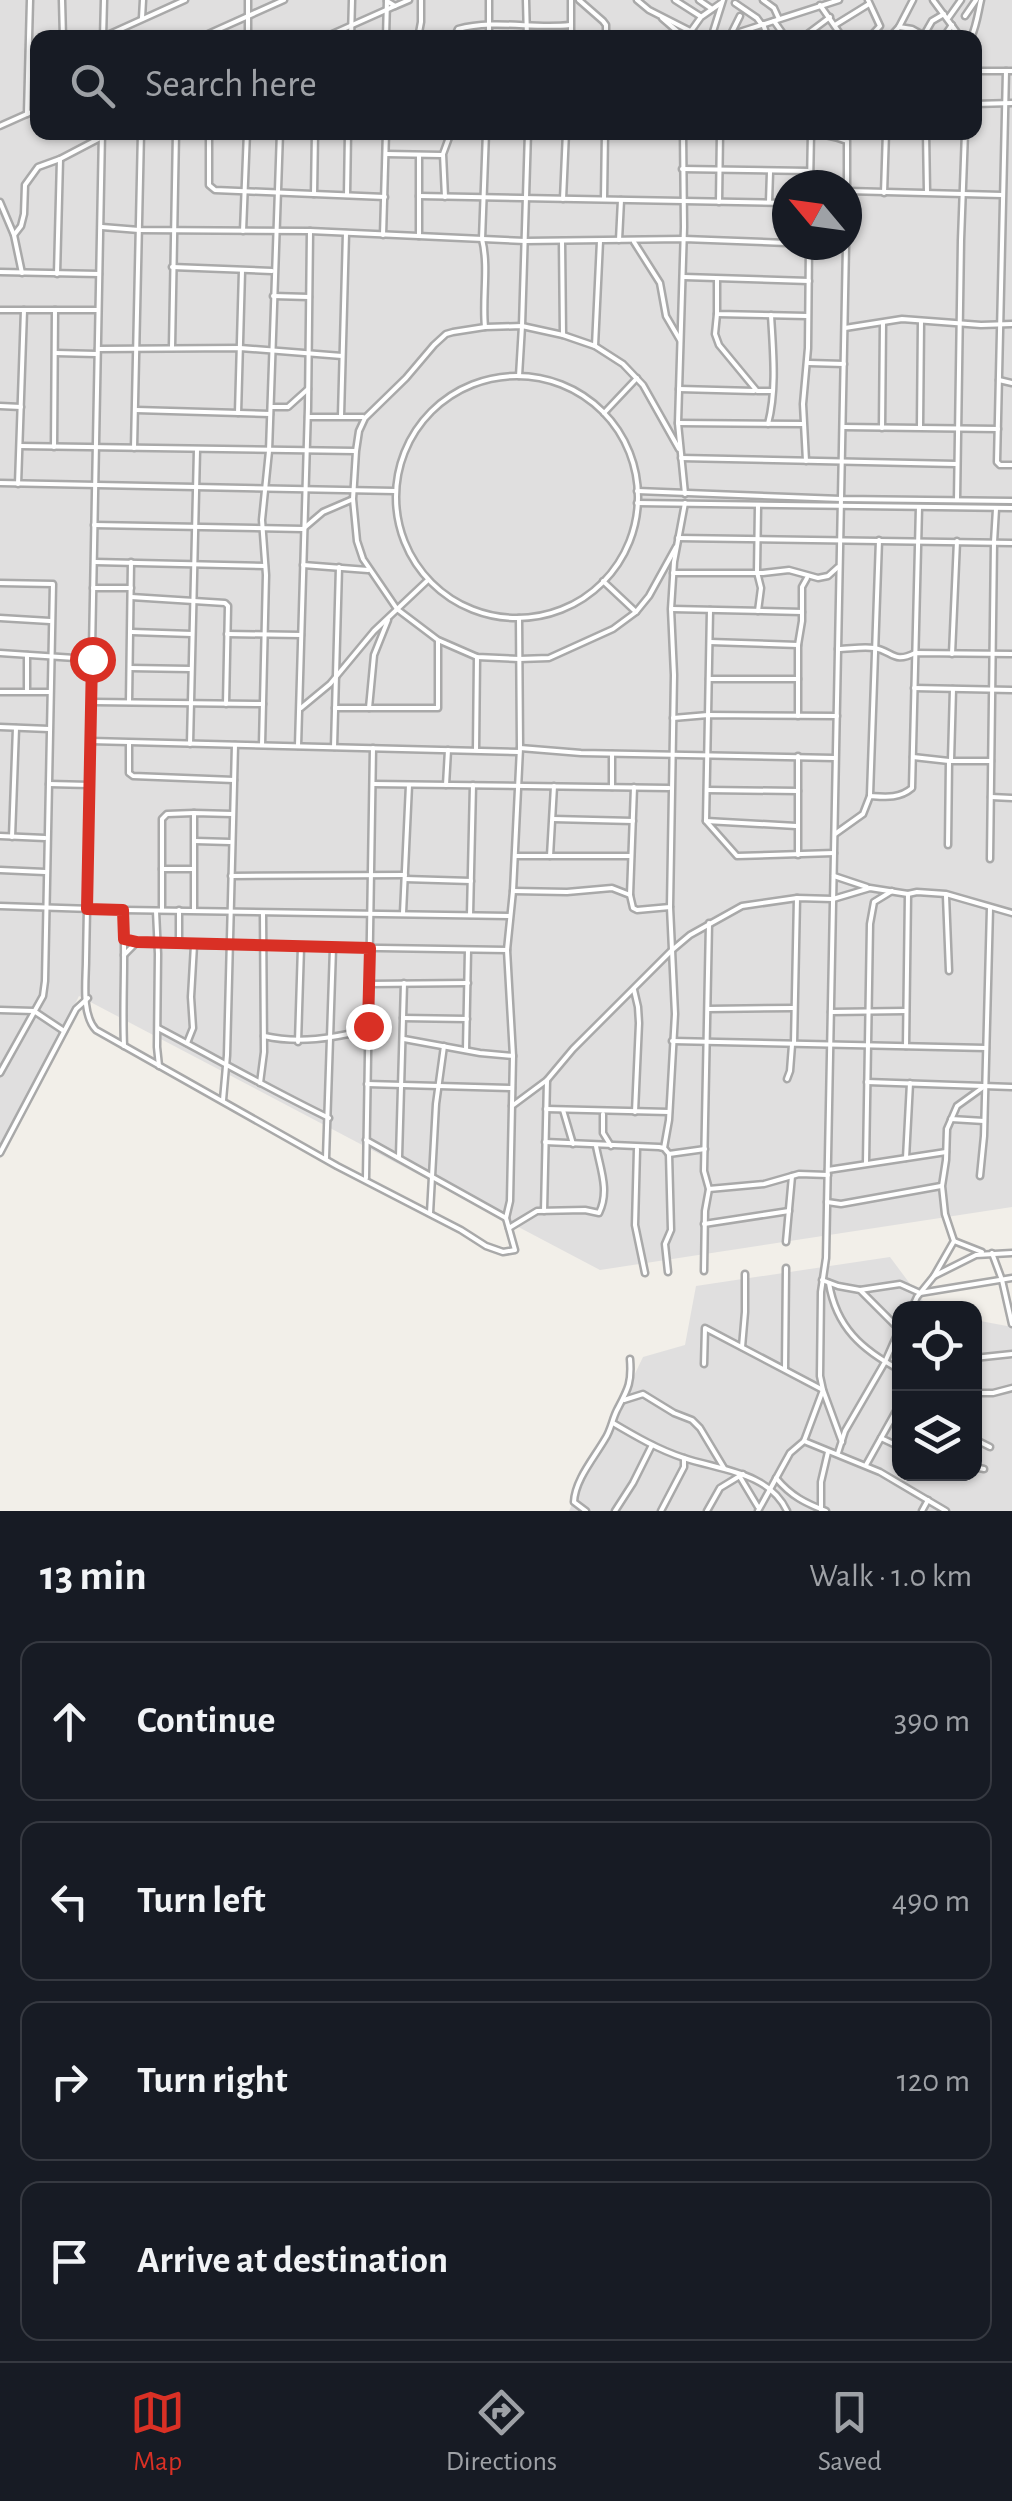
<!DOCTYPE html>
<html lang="en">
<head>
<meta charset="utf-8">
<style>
  :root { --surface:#171b24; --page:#242831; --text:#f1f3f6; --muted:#9ea1a6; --line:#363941; --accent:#d93025 }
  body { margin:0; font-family:"Alegreya Sans",sans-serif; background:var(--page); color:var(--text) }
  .controls { position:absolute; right:30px; bottom:30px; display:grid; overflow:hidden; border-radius:20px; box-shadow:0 2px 8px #0004 }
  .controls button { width:90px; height:90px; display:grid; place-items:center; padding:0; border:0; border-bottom:2px solid var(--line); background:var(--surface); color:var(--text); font:50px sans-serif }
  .compass { position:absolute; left:772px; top:170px; width:90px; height:90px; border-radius:50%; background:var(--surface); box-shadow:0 2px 8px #0004; rotate:299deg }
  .stop { position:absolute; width:30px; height:30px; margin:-22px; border:8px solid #d93025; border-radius:50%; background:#fff }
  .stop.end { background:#d93025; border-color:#fff; box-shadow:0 2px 10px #0008 }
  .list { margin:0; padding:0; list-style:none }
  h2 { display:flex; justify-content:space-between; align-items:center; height:130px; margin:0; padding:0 40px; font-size:42px }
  h2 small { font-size:32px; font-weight:400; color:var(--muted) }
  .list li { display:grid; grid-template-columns:65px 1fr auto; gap:30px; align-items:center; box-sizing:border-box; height:160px; margin:0 20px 20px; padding:0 20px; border:2px solid var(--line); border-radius:20px }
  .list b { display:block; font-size:38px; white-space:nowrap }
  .list em { font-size:32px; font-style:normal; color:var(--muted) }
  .icon { flex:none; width:55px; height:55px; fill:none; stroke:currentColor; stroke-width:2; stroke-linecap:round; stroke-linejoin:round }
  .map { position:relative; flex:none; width:1012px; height:1511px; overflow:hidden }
  .search { position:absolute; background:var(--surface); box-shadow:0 2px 8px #0004; left:30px; right:30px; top:30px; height:110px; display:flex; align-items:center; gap:25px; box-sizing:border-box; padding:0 35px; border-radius:20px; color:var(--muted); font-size:38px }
  .sheet { height:850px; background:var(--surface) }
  nav { display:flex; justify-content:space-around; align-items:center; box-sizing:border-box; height:140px; border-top:2px solid var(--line); background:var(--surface); font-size:28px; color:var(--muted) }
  nav a { display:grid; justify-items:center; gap:5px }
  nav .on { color:var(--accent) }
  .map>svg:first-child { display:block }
  .residential { fill:#e0dfdf; fill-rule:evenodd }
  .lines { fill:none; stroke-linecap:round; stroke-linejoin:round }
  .minor-casing { stroke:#a9a9a9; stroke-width:9 }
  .minor { stroke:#fff; stroke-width:4 }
  .route { stroke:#d93025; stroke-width:12 }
</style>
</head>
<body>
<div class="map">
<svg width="1012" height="1511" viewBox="0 0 1012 1511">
  <rect width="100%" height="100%" fill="#f2efe9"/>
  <g class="residential">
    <path d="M0 0H1012V1207L600 1270 79 996 2 1150 0 1149ZM38 38H974V132H38ZM787 185H847V245H787Z"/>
    <path d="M890 1257 928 1308H900V1474H974L975 1320 1007 1326 1012 1321V1511H569L643 1357 685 1345 696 1286Z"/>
  </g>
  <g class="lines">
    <defs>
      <g id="minor">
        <path d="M62 0 63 38"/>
        <path d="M489 0V38"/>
        <path d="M526 0 527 38"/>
        <path d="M571 0V38"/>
        <path d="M579 0 603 21 606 25V38"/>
        <path d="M637 0 649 10 704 38"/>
        <path d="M675 0 700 16"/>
        <path d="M699 0 712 9"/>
        <path d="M763 0 774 8 779 19"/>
        <path d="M868 0 880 26 869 38"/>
        <path d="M933 0 961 38"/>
        <path d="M387 1 395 6 409 0"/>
        <path d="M735 3 757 18 762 25"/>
        <path d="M820 5 843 38"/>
        <path d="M965 16 976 0"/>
        <path d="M949 17 961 0"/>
        <path d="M142 18 143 0"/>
        <path d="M662 18 685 38"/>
        <path d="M774 21 786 38"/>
        <path d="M763 24 768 38"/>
        <path d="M835 25 869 4"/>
        <path d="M899 27 912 29 928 38"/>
        <path d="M691 31 701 17 721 3"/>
        <path d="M731 34 740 16"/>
        <path d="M924 35 932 21 944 14"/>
        <path d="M103 37 185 0"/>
        <path d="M103 38 104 0"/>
        <path d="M199 38 284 0"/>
        <path d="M248 38V0"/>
        <path d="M323 38 395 6"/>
        <path d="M351 38 352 0"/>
        <path d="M386 38 387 0"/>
        <path d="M418 38 421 22V0"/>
        <path d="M454 38 458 29C494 19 533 29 570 25"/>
        <path d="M711 38 723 0"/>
        <path d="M721 38 839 0"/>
        <path d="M802 38 830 17"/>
        <path d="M889 38 899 27 913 0"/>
        <path d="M943 38 952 25"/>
        <path d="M971 38C977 24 978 13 981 0"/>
        <path d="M974 71H1012"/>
        <path d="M1006 71 997 462 1000 465H1012"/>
        <path d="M974 104 1012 103"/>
        <path d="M27 114 30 0"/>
        <path d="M0 126 38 109"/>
        <path d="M102 132 86 960C86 980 81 1014 96 1030L337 1166 461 1230 486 1246 503 1252 515 1250 506 1218 510 1201 513 1056 507 950 513 891 520 748 519 618"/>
        <path d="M209 132V185L215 190 385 197"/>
        <path d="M683 132 684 227 678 423 685 494"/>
        <path d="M711 132C752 134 808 126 847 141V211"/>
        <path d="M926 132 927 192"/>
        <path d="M386 154 441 155"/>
        <path d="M682 169 810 171"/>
        <path d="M810 185 811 132"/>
        <path d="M847 191 1002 195"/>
        <path d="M884 193 886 132"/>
        <path d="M314 194 315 132"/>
        <path d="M347 195 348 132"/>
        <path d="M419 196 787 203"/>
        <path d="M445 197 443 154 451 132"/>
        <path d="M604 198 605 132"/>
        <path d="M563 199 566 132"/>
        <path d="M0 202 14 235 22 273"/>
        <path d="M719 202 720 132"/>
        <path d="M769 202 770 172"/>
        <path d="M102 227 139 230 310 231 525 241 684 239 787 243"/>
        <path d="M243 231 247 132"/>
        <path d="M14 235 21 226 24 214 25 185 38 167 60 159 102 137"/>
        <path d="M383 235 386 132"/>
        <path d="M419 236V156"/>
        <path d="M619 240 621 200"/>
        <path d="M562 241 563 335"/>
        <path d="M634 242 660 283 666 316 680 340"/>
        <path d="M172 267 272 271"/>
        <path d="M0 272 99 274"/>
        <path d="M57 274 60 159"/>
        <path d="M684 277 809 281"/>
        <path d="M717 280V314L807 316"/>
        <path d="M273 296 309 297"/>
        <path d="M0 310H98"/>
        <path d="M717 314 715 334 719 345 757 391H771"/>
        <path d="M485 327C482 298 489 267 482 239L486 132"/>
        <path d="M845 328 902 319 981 325 1012 324"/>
        <path d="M595 346 600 241"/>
        <path d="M172 347 176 132"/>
        <path d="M98 349 240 348 342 356"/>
        <path d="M56 353 96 354"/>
        <path d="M809 363 844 364"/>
        <path d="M519 376 522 326 528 132"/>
        <circle cx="517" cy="497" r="121"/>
        <path d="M999 380 1012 383"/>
        <path d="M679 389 754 391"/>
        <path d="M0 406 21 407"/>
        <path d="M271 407H288L308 389"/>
        <path d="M136 410 270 414"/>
        <path d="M238 413 242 271"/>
        <path d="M604 413 637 378"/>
        <path d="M341 416 346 233"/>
        <path d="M308 417H363"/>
        <path d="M678 423 803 424"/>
        <path d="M768 424C777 389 773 351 771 315"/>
        <path d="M920 426 921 321"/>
        <path d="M843 427 998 429"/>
        <path d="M882 428 883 323"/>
        <path d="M20 446 355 451"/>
        <path d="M54 447 55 310"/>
        <path d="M134 448 141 132"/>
        <path d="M681 458 956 464"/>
        <path d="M806 461 803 404 808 348 809 245"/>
        <path d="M0 483 395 491"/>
        <path d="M18 484 24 310"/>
        <path d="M637 491 841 499 1012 501"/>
        <path d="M957 500 961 240 965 132"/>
        <path d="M637 503 1012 508"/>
        <path d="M758 506 757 572 761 588 758 611"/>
        <path d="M94 525 303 529 323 512 351 500"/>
        <path d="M678 538 1012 543"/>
        <path d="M676 547 649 596 636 612 613 629 549 658 519 659 477 657 438 640 397 609 363 559 357 541 353 499 356 451 359 431 365 418 406 378 434 345 446 334 453 332 485 327 522 326 563 335 595 346 623 364 643 385 679 449"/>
        <path d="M95 562 265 566"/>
        <path d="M303 565 368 570"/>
        <path d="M673 573H763L789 570 818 578 828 576 838 567"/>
        <path d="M603 581 636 612"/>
        <path d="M0 583 53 584 45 981 43 996 0 1073"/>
        <path d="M93 588H131"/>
        <path d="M131 597 225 603 228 606 226 704"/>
        <path d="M672 609 802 612"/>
        <path d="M710 610 706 821 737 856 834 853"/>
        <path d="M0 618 50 621"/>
        <path d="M132 632 192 634"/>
        <path d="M227 634 301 635"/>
        <path d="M710 642 798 645"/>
        <path d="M838 649C849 649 863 646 874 648 893 651 893 664 915 653L1012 654"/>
        <path d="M0 653 90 659"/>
        <path d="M952 654 957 541"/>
        <path d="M130 668 190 669"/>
        <path d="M709 679H798"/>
        <path d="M914 688 1012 690"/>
        <path d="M27 690V655"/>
        <path d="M0 692H50"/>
        <path d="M93 702 263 704"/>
        <path d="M129 702 131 562"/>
        <path d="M301 708 330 684 374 631 428 580"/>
        <path d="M335 708H438V641"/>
        <path d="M369 708 374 655 388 620"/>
        <path d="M798 716V645L802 621V587L807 578"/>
        <path d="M673 718 708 715 837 716"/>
        <path d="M0 727 49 729"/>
        <path d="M90 741 519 752"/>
        <path d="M129 744V773L133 776 234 780"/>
        <path d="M190 744 197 450"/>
        <path d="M262 745 266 575 262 520 269 451 280 132"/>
        <path d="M298 746 308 407 310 231"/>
        <path d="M334 747 339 567"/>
        <path d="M520 748 581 753 834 758"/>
        <path d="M476 750 477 657"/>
        <path d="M913 757 949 761H991"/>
        <path d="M951 760 953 689"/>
        <path d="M49 784 90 785"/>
        <path d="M373 784 669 788"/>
        <path d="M446 785 448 750"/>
        <path d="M612 787V754"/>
        <path d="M707 790 798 791"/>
        <path d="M870 795 879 540"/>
        <path d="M991 797 1012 798"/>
        <path d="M553 819 633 821"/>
        <path d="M706 821 796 826"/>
        <path d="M835 834 863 814 870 796C885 797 899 799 912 788L919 507"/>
        <path d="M0 836 45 838"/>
        <path d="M12 837 16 728"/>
        <path d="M195 841 230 842"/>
        <path d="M948 845 949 761"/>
        <path d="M798 855V756"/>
        <path d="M516 856H631"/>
        <path d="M550 856 554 786"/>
        <path d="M990 859 994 542 996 509"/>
        <path d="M162 869H192"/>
        <path d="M0 870 45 872"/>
        <path d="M231 876 405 875"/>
        <path d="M834 876 867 887"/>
        <path d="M405 879 471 881"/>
        <path d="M513 891 567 892 612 888 630 895 633 908 637 910 670 907"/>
        <path d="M630 895 634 787"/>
        <path d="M946 896 949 971"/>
        <path d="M0 906 123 910 509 916"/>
        <path d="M162 910V819L167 814 194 813"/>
        <path d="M194 910V813L232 814"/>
        <path d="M123 911C126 956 122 1000 124 1046"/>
        <path d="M156 911 158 954 157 1047 159 1066"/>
        <path d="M403 913 409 785"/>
        <path d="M470 915 473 785"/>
        <path d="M124 939 143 943 194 945 507 950"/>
        <path d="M179 944V910"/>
        <path d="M124 955 137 942"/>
        <path d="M369 984 468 983"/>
        <path d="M634 990 638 1007 639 1023 635 1112"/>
        <path d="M708 1009 793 1008"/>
        <path d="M0 1010 34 1011 64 1031"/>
        <path d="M831 1012 906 1011"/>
        <path d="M403 1018 467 1019"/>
        <path d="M158 1028C215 1058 271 1090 329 1118"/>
        <path d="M264 1036C300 1044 332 1038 367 1030"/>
        <path d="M404 1039 480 1053 513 1056"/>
        <path d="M672 1041 986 1048"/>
        <path d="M298 1042 301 947"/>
        <path d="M187 1043 193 1028 191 997 194 945"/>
        <path d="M794 1043 797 898"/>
        <path d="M906 1046 908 894"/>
        <path d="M466 1050 468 950"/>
        <path d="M787 1079 790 1071 792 1045"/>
        <path d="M867 1082 1012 1087"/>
        <path d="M260 1083 264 1052 263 913"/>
        <path d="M367 1084 512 1088"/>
        <path d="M223 1100 227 1055 235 745"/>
        <path d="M512 1106 547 1080 573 1049 671 951 690 935 742 906 797 898 833 899 870 888 908 894 917 892 946 894 1012 913"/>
        <path d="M546 1109 669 1112"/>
        <path d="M563 1110 573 1144"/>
        <path d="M603 1114V1133L611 1146"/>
        <path d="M951 1119 984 1121"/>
        <path d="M366 1140 506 1218"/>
        <path d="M545 1142 659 1147 664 1148 669 1154 705 1149"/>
        <path d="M664 1148 669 1120 675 1014 670 907 674 675 671 609 674 562 685 503"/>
        <path d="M637 1149 635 1225 645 1273"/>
        <path d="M0 1153 76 1009 88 998"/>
        <path d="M399 1157 404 983"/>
        <path d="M326 1158 333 948"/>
        <path d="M906 1158 910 1083"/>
        <path d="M866 1163 870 924 874 902 892 891"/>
        <path d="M828 1170 946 1152"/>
        <path d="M980 1176 984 1136 990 908"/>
        <path d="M366 1178 373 748"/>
        <path d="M709 1189 764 1184 799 1174 828 1175"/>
        <path d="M827 1202 841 1204 941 1186"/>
        <path d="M544 1211 547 1080"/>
        <path d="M430 1213 436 1104 444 1046"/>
        <path d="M704 1224 789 1211"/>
        <path d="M509 1228 537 1211 585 1210 599 1213C610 1191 600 1168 596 1146"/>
        <path d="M954 1241 982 1252"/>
        <path d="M786 1242 792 1176"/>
        <path d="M992 1253 1002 1280 1012 1324"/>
        <path d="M704 1271 705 1211 709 1189 704 1171 709 923"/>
        <path d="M668 1272 665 1244 671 1230 669 1154"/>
        <path d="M934 1276 976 1255 1012 1253"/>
        <path d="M822 1280 838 1286 860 1290 899 1329"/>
        <path d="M829 1283C836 1327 862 1350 900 1370"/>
        <path d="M860 1290 900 1284 920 1293 1012 1278"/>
        <path d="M912 1308 917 1297 934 1276 954 1241 945 1214 942 1186 946 1160 947 1129 957 1106 982 1088"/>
        <path d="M742 1347 745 1312V1274"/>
        <path d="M974 1358 1012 1354"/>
        <path d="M704 1364 705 1328 823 1390 842 1442"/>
        <path d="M785 1369 786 1268"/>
        <path d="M974 1393H993L1012 1388"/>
        <path d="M624 1400 643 1394 674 1413 692 1420 700 1428 724 1468"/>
        <path d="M613 1423C635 1436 659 1450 684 1458 720 1470 769 1472 787 1511"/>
        <path d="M881 1438 900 1447"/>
        <path d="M974 1439 990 1447"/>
        <path d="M804 1441 880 1472 946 1511"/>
        <path d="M838 1453 845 1431 885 1362 900 1328"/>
        <path d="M866 1465 900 1404"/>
        <path d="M974 1467 984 1469"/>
        <path d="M740 1477 758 1507"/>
        <path d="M776 1478C791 1496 805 1503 826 1511"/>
        <path d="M586 1511 574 1502C575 1480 594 1458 605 1439 611 1430 612 1420 617 1410 628 1389 632 1383 630 1359"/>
        <path d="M615 1511 633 1483 652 1445"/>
        <path d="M661 1511 684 1467V1458"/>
        <path d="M707 1511 720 1488 743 1474"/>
        <path d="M758 1511 790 1453 804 1441 823 1390 820 1376 821 1292 826 1258 846 245"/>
        <path d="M821 1511V1482L828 1452"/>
        <path d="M922 1511 928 1500"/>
      </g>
    </defs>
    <use href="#minor" class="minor-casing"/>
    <use href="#minor" class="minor"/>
  </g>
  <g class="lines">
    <path class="route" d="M92 659 87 909 123 910 124 939 137 942 370 948 368 1026"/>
  </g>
</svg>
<div class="controls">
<button><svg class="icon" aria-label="locate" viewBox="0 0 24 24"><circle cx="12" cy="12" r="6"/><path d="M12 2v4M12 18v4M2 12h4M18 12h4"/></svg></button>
<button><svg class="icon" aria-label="layers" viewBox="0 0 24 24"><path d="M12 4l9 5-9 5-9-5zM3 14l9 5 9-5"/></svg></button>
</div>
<svg class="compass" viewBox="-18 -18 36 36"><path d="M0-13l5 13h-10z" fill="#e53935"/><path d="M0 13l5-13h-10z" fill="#9ea1a6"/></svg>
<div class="stop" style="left:92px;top:659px"></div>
<div class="stop end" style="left:368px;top:1026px"></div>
<div class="search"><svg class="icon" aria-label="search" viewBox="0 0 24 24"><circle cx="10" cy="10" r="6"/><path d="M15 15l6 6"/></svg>Search here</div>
</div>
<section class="sheet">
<h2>13 min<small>Walk · 1.0 km</small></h2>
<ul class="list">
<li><svg class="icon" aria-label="ahead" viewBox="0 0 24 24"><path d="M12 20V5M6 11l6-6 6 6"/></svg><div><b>Continue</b></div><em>390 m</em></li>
<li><svg class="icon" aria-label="left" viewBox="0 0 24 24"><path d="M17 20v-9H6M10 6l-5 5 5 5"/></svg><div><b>Turn left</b></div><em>490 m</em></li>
<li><svg class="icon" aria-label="right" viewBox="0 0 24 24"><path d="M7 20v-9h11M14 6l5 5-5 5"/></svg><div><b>Turn right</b></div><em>120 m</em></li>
<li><svg class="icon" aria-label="arrive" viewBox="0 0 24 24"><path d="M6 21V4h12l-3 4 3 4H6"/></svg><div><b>Arrive at destination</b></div></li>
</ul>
</section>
<nav>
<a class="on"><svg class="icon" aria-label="map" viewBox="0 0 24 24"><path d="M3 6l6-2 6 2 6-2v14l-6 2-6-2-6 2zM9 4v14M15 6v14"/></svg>Map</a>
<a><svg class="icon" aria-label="directions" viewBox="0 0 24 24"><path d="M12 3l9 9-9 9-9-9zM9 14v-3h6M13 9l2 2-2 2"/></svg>Directions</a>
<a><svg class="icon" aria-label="saved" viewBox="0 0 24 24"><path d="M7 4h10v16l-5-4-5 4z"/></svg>Saved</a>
</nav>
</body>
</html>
